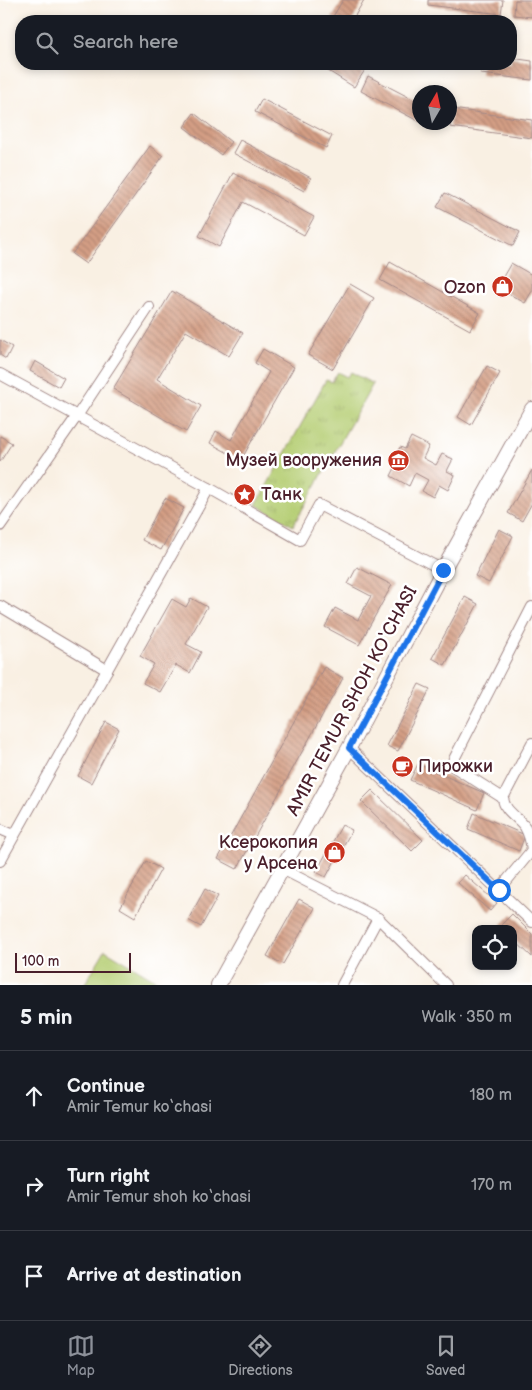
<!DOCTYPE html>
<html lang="en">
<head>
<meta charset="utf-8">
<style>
  :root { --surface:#171b24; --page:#242831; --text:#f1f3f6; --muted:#9ea1a6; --line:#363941; --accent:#8c9099 }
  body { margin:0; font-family:"Balsamiq Sans",sans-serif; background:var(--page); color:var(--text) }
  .controls { position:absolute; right:15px; bottom:15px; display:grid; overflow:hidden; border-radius:10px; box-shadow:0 2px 8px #0003 }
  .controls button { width:45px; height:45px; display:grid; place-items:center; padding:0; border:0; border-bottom:1px solid var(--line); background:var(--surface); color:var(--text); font:25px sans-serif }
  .compass { position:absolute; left:412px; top:85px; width:45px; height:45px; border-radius:50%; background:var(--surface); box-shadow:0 2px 8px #0003; rotate:9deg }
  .scale { position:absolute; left:15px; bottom:12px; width:116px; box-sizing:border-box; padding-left:5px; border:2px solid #4a1f2b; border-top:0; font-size:14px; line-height:18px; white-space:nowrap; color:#4a1f2b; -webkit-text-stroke:4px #fff; paint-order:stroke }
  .stop { position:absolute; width:15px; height:15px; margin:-11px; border:4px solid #1a73e8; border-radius:50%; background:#fff }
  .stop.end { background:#1a73e8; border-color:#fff; box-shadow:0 1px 5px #0008 }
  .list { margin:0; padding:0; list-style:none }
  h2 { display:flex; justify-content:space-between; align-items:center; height:65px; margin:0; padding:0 20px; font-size:21px }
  h2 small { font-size:16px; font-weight:400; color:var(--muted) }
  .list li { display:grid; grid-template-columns:32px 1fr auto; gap:15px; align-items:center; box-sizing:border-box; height:90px; padding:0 20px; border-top:1px solid var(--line) }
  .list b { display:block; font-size:19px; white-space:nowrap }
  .list p { margin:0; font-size:16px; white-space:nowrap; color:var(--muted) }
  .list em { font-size:16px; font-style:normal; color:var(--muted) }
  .icon { flex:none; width:28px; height:28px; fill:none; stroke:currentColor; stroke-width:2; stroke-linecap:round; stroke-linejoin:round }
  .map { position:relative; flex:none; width:532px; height:985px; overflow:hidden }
  .search { position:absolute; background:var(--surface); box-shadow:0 2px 8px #0003; left:15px; right:15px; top:15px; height:55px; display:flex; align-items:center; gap:12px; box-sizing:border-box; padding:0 18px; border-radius:20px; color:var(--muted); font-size:19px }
  .sheet { height:335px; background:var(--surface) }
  nav { display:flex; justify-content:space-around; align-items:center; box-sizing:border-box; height:70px; border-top:1px solid var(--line); background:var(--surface); font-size:14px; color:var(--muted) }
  nav a { display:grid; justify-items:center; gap:2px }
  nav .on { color:var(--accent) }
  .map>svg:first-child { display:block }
  .grass { fill:url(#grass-tufts); stroke:#80764f }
  .pitch { fill:#b5ce73; stroke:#80764f }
  .building { fill:url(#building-back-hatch) }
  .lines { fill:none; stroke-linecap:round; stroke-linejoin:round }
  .minor-casing { stroke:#a28887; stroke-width:12 }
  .major-casing { stroke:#a28887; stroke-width:16 }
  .minor { stroke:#fff; stroke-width:10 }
  .major { stroke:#fff; stroke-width:14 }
  .route { stroke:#1a73e8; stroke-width:6 }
  .labels { text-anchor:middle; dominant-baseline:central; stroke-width:5; stroke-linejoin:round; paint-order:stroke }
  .poi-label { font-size:18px; fill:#4a1f2b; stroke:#fff; text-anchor:end }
  .street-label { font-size:18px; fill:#4a1f2b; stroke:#fff }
</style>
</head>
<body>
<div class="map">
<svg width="532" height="985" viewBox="0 0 532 985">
  <defs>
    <pattern id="grass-tufts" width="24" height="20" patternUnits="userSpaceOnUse" patternTransform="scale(1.25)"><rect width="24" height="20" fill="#b5ce73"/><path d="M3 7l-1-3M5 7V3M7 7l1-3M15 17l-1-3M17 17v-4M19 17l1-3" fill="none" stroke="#9db064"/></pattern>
    <pattern id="building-back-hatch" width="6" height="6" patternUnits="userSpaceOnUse" patternTransform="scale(1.25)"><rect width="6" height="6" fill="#d49f85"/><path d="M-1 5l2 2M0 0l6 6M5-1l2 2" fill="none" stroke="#ae816d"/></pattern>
  </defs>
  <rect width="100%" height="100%" fill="#fff"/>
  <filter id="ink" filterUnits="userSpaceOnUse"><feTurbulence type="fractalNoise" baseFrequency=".02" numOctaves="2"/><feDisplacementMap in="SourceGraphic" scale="10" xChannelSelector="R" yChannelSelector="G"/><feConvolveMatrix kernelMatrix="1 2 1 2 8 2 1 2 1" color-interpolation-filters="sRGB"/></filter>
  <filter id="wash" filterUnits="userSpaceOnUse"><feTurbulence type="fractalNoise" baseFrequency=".0096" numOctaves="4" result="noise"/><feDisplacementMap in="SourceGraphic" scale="20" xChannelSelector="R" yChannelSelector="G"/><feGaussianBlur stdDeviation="1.12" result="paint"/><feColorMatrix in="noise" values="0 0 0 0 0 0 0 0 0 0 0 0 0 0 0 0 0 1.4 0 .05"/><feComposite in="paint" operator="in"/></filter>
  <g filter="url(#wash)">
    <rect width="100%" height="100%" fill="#f9f0e3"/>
    <path class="grass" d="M338 372 348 377 351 372 373 384 293 526 256 505 326 380 332 382Z"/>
    <path class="pitch" d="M105 950 164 985H84Z"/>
    <g id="blocks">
      <g class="building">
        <path d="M343 0H364L352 21H338L332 18Z"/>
        <path d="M428 0H503L501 14 428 5Z"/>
        <path d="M515 0H532V17L514 15Z"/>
        <path d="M511 58 532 61V80L481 74 482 64H511Z"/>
        <path d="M317 64H355L365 70 354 87Z"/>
        <path d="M368 76 420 103V122L361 91Z"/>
        <path d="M262 99 332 136 326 148 255 112Z"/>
        <path d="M452 109 532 120V138L450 127Z"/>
        <path d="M194 113 231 142 221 155 184 127Z"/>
        <path d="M240 140 311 178 304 191 233 153Z"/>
        <path d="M150 146 163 156 86 264 72 254Z"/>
        <path d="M233 173 314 217 304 235 243 202 219 247 199 236Z"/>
        <path d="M445 193 520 232 513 246 437 207Z"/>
        <path d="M390 262 480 313 470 330 380 280Z"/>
        <path d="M511 263 532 275V291L525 303 497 287Z"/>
        <path d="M350 284 374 298 333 369 308 355Z"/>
        <path d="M172 291 243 333 229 356 186 331 157 379 201 406 186 432 113 389Z"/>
        <path d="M0 340 12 347 6 359 0 355Z"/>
        <path d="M263 349 294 367 241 460 210 443 216 431 231 440 269 372 255 363Z"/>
        <path d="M35 361 64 378 59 387 30 371Z"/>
        <path d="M487 366 500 373 471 425 458 417Z"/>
        <path d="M0 436 12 443 0 462Z"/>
        <path d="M411 437 429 446 423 458 436 465 442 454 453 459 447 471 455 475 448 490 439 485 433 497 422 491 428 480 415 473 409 486 391 476 397 464 393 461 400 447 405 449Z"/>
        <path d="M532 470V503L522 521 508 513Z"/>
        <path d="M165 498 184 508 161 550 142 540Z"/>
        <path d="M499 529 513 536 489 583 475 576Z"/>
        <path d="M357 567 392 585 359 645 325 627 335 608 358 620 371 596 348 584Z"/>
        <path d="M465 597 478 604 445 665 432 658Z"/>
        <path d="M191 598 207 607 186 644 201 652 190 673 176 665 160 692 143 683 154 664 140 656 172 599 186 607Z"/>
        <path d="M324 667 343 678 237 869 218 859Z"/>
        <path d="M419 684 430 689 398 751 387 746Z"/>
        <path d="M106 722 119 729 91 783 78 776Z"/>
        <path d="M418 764 484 793 477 810 410 780Z"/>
        <path d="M372 790 423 840 412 851 361 801Z"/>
        <path d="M474 813 525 835 519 851 468 829Z"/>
        <path d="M342 825 352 830 326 877 316 872Z"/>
        <path d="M146 861 161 869 135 917 120 908Z"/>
        <path d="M465 875 497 903 490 911 458 883Z"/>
        <path d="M205 889 218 896 201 927 188 920Z"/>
        <path d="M299 899 315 908 283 964 267 956Z"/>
        <path d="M512 914 532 934V957L513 939V929H503L500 926Z"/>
      </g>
    </g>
  </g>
  <g filter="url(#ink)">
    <use href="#blocks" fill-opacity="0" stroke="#a28887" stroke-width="1"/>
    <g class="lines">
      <defs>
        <g id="minor">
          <path d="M0 374 209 488 300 540 319 505 443 570"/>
          <path d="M0 526 77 416 149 307"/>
          <path d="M0 606 107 670"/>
          <path d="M349 748 532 922"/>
          <path d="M503 798 451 765 532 607"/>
          <path d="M0 829 14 835"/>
          <path d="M0 861 209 488"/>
          <path d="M282 869 378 918 446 985"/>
          <path d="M499 890 532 850C531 842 529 834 525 827 518 817 504 811 503 798L532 743"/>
          <path d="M342 985 378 918"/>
        </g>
        <path id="major" d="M218 985 349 748 443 570 532 409"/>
      </defs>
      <use href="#minor" class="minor-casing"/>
      <use href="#major" class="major-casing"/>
      <use href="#minor" class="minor"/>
      <use href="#major" class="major"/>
    </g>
  </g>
  <g class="lines" filter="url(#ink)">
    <path class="route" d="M443 570 349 748 499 890"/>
  </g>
  <defs>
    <symbol id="shop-disc" viewBox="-11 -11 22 22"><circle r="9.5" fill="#c8321e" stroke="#fff"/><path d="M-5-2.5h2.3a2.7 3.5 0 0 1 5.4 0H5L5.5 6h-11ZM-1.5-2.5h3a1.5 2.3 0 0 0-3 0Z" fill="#fff"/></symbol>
    <symbol id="museum-disc" viewBox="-11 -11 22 22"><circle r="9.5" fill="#c8321e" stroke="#fff"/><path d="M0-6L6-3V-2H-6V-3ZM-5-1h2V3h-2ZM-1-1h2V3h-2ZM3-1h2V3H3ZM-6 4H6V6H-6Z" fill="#fff"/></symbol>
    <symbol id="sight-disc" viewBox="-11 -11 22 22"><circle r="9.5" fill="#c8321e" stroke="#fff"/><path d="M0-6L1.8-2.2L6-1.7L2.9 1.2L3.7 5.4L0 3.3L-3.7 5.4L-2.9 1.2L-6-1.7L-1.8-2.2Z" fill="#fff"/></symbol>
    <symbol id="cafe-disc" viewBox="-11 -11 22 22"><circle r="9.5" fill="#c8321e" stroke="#fff"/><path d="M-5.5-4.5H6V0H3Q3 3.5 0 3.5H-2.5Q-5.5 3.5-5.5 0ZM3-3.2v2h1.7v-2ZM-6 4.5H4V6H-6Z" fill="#fff"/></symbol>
  </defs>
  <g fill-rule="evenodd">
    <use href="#shop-disc" x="490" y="274" width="25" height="25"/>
    <use href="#museum-disc" x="386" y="448" width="25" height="25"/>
    <use href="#sight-disc" x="232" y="482" width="25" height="25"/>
    <use href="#cafe-disc" x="390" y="754" width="25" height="25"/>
    <use href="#shop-disc" x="322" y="840" width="25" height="25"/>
  </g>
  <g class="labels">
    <g class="poi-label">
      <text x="486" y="287">Ozon</text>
      <text x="382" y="460">Музей вооружения</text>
      <text x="261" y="494" text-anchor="start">Танк</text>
      <text x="418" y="766" text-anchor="start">Пирожки</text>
      <text x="318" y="842">Ксерокопия<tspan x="318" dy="21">у Арсена</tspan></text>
    </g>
    <g class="street-label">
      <text transform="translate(352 701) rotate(-62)">AMIR TEMUR SHOH KO‘CHASI</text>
    </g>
  </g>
</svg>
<div class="controls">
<button><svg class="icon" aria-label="locate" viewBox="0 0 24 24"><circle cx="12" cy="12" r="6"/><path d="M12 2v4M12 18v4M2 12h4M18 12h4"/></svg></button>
</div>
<svg class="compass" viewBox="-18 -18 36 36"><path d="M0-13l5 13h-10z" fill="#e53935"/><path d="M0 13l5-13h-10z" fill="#9ea1a6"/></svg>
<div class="scale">100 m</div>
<div class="stop" style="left:499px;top:890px"></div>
<div class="stop end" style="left:443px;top:570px"></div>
<div class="search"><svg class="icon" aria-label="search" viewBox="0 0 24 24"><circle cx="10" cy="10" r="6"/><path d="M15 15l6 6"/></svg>Search here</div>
</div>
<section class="sheet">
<h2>5 min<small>Walk · 350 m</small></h2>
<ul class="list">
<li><svg class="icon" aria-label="ahead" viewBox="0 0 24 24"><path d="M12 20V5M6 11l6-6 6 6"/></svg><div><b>Continue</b><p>Amir Temur ko‘chasi</p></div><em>180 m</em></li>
<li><svg class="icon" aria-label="right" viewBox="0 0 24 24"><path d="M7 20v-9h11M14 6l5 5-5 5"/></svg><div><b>Turn right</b><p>Amir Temur shoh ko‘chasi</p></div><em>170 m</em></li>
<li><svg class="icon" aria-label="arrive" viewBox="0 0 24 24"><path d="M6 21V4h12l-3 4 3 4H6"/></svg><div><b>Arrive at destination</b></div></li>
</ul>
</section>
<nav>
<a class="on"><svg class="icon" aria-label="map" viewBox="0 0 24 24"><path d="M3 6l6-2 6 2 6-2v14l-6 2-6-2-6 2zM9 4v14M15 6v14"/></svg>Map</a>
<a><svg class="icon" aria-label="directions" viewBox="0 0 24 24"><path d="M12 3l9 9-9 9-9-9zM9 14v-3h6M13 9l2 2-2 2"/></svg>Directions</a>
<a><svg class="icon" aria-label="saved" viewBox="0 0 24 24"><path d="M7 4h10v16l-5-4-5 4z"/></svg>Saved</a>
</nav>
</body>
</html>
